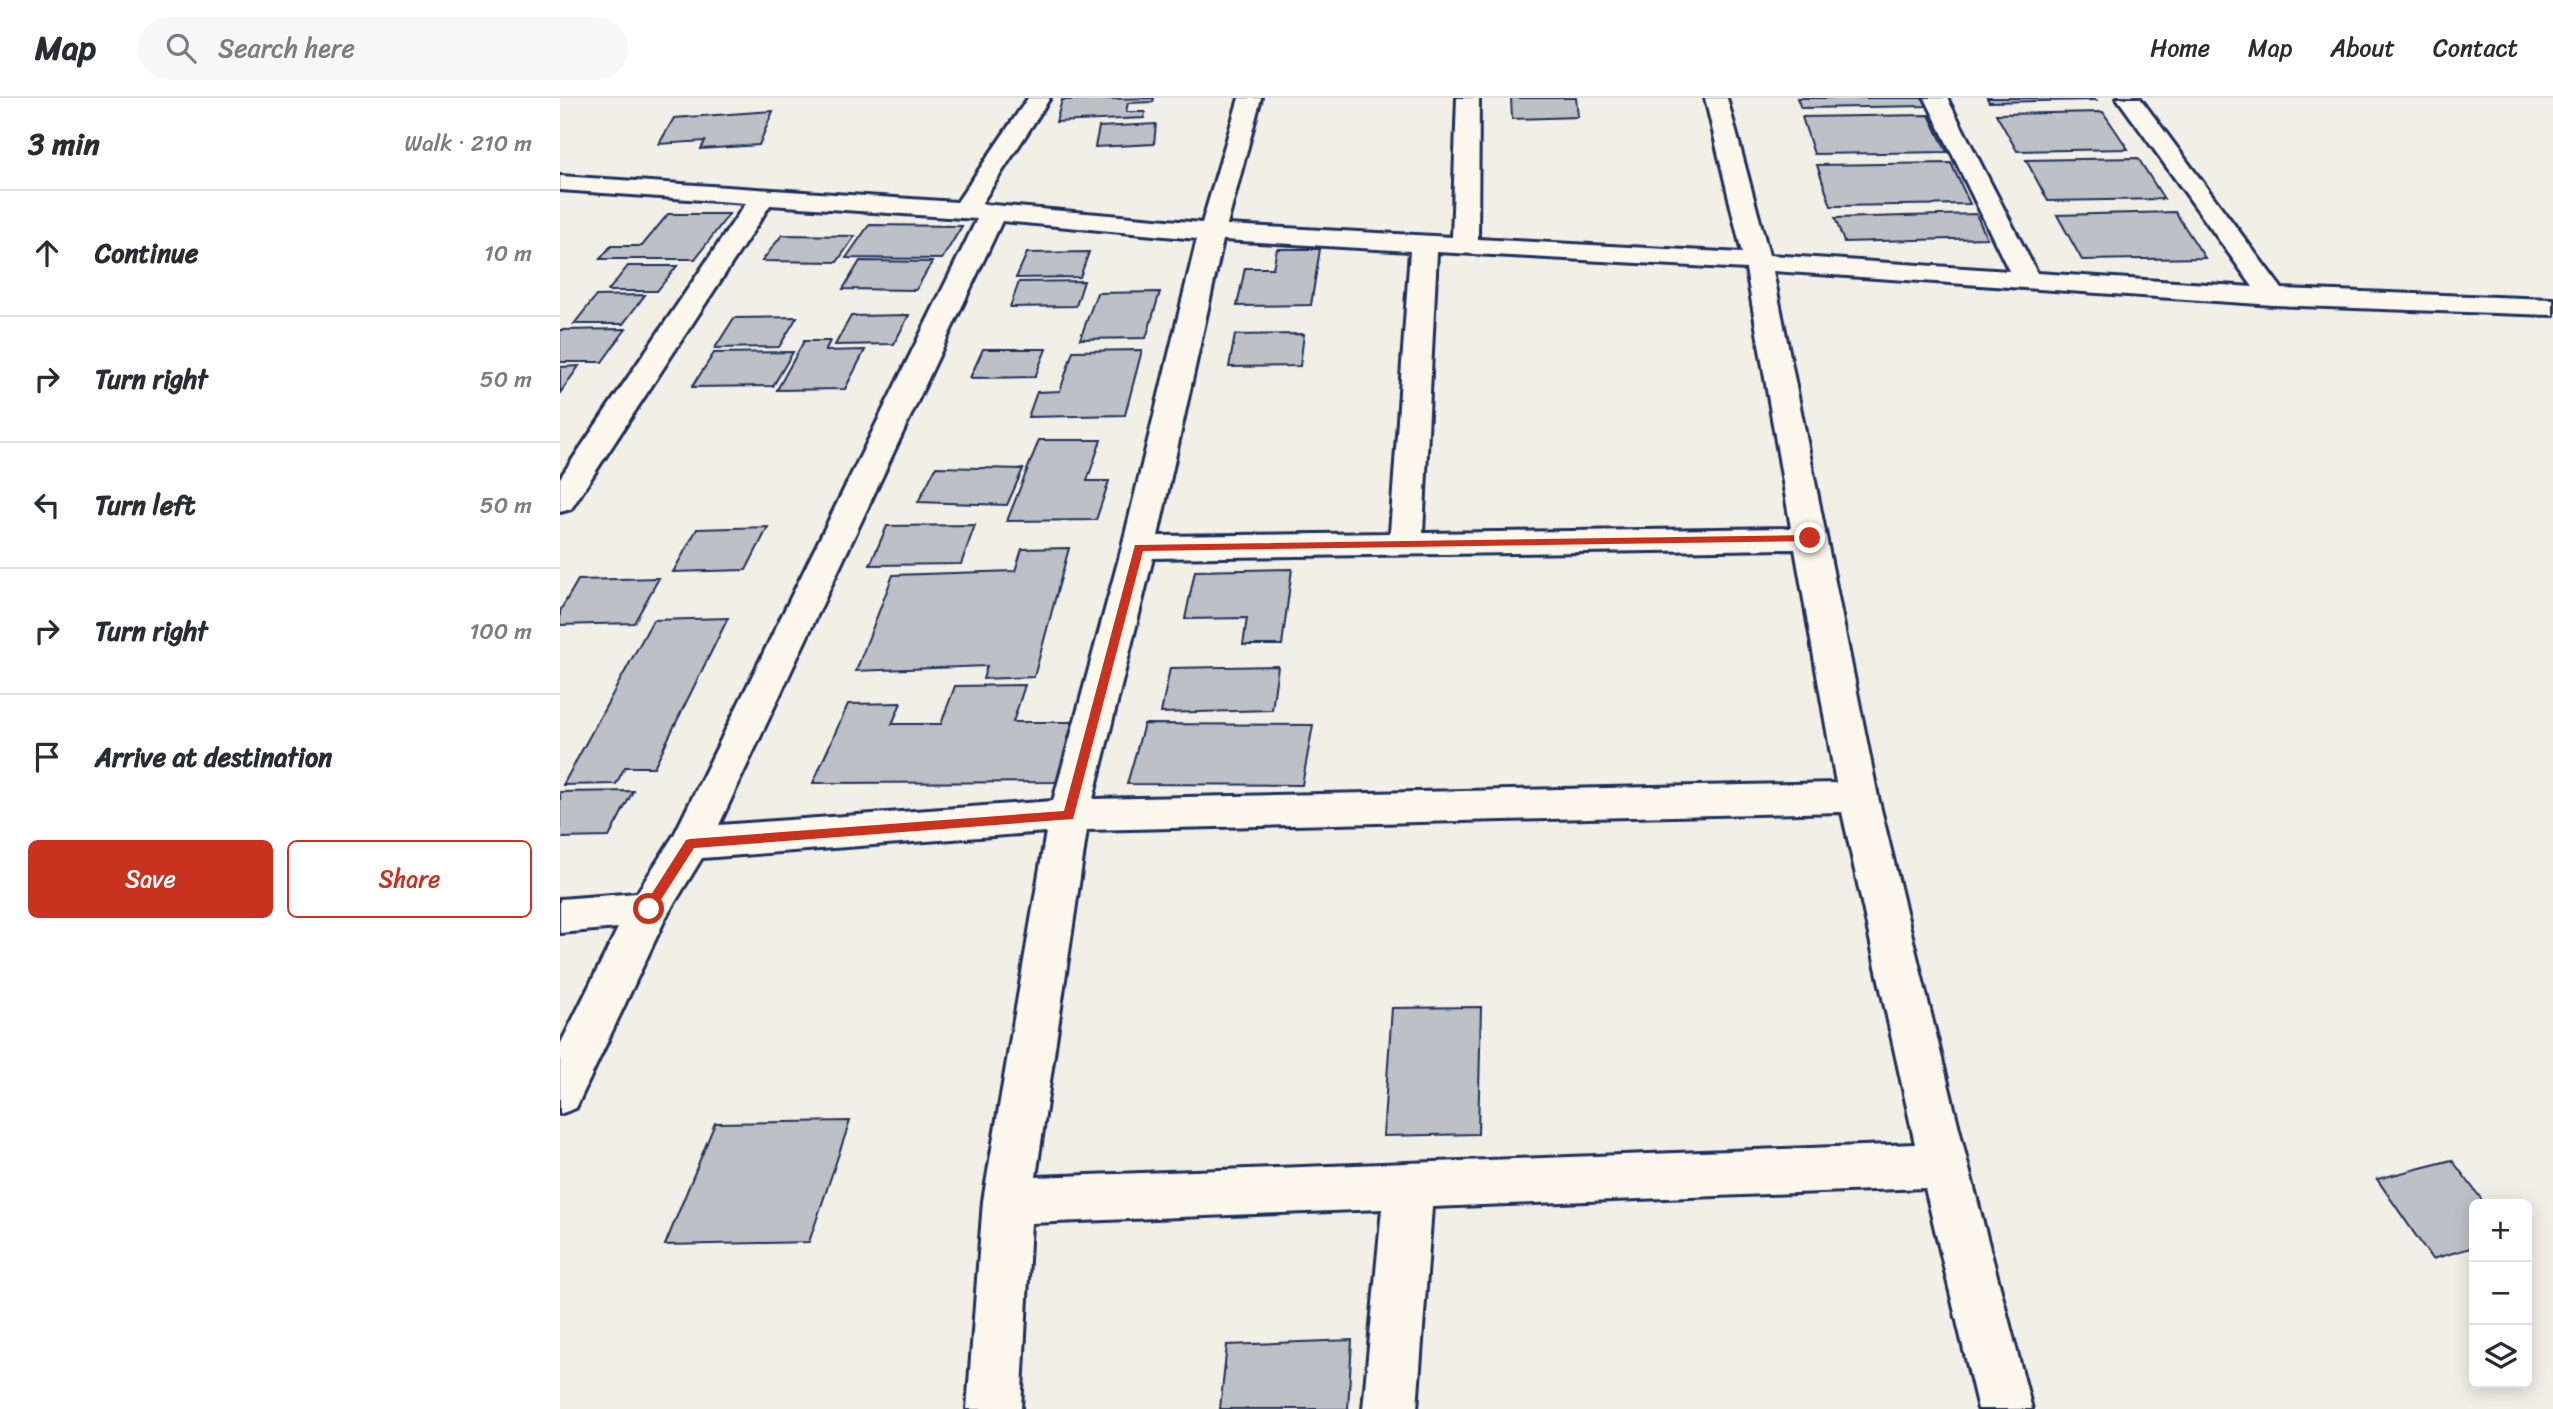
<!DOCTYPE html>
<html lang="en">
<head>
<meta charset="utf-8">
<style>
  :root { --surface:#fff; --page:#f7f7f7; --text:#2b2b33; --muted:#7c7c81; --line:#e1e1e2; --accent:#c8321e }
  body { margin:0; font-family:Sriracha,sans-serif; background:var(--page); color:var(--text) }
  .controls { position:absolute; right:21px; bottom:21px; display:grid; overflow:hidden; border-radius:10px; box-shadow:0 4px 18px #0003 }
  .controls button { width:63px; height:63px; display:grid; place-items:center; padding:0; border:0; border-bottom:2px solid var(--line); background:var(--surface); color:var(--text); font:35px sans-serif }
  .stop { position:absolute; width:21px; height:21px; margin:-16px; border:5px solid #c8321e; border-radius:50%; background:#fff }
  .stop.end { background:#c8321e; border-color:#fff; box-shadow:0 2px 7px #0008 }
  .list { margin:0; padding:0; list-style:none }
  h2 { display:flex; justify-content:space-between; align-items:center; height:91px; margin:0; padding:0 28px; font-size:30px }
  h2 small { font-size:23px; font-weight:400; color:var(--muted) }
  .list li { display:grid; grid-template-columns:46px 1fr auto; gap:21px; align-items:center; box-sizing:border-box; height:126px; padding:0 28px; border-top:2px solid var(--line) }
  .list b { display:block; font-size:26px; white-space:nowrap }
  .list em { font-size:23px; font-style:normal; color:var(--muted) }
  .actions { display:flex; gap:14px; padding:21px 28px }
  .actions a { flex:1; padding:16px 0; border:2px solid var(--accent); border-radius:10px; text-align:center; font-size:24px; color:var(--accent) }
  .actions .main { background:var(--accent); color:#fff }
  .icon { flex:none; width:38px; height:38px; fill:none; stroke:currentColor; stroke-width:2; stroke-linecap:round; stroke-linejoin:round }
  .map { position:relative; flex:none; width:1993px; height:1311px; overflow:hidden }
  header { display:flex; align-items:center; gap:42px; box-sizing:border-box; height:98px; padding:0 35px; background:var(--surface); border-bottom:2px solid var(--line) }
  header strong { font-size:33px }
  nav { display:flex; gap:38px; margin-inline-start:auto; font-size:24px }
  .search { width:490px; height:63px; background:var(--page); display:flex; align-items:center; gap:18px; box-sizing:border-box; padding:0 24px; border-radius:38px; color:var(--muted); font-size:26px }
  main { display:flex }
  aside { flex:1; background:var(--surface) }
  .map>svg:first-child { display:block }
  .building { fill:#bdc0c4; stroke:#1b2f5e; stroke-width:2 }
  .lines { fill:none; stroke-linecap:round; stroke-linejoin:round }
  .minor-casing { stroke:#1b2f5e; stroke-width:6 }
  .minor { fill:#fbf7ec; fill-rule:evenodd }
  .route { fill:#c8321e }
</style>
</head>
<body>
<header>
<strong>Map</strong>
<div class="search"><svg class="icon" aria-label="search" viewBox="0 0 24 24"><circle cx="10" cy="10" r="6"/><path d="M15 15l6 6"/></svg>Search here</div>
<nav><a>Home</a><a>Map</a><a>About</a><a>Contact</a></nav>
</header>
<main>
<aside>
<h2>3 min<small>Walk · 210 m</small></h2>
<ul class="list">
<li><svg class="icon" aria-label="ahead" viewBox="0 0 24 24"><path d="M12 20V5M6 11l6-6 6 6"/></svg><div><b>Continue</b></div><em>10 m</em></li>
<li><svg class="icon" aria-label="right" viewBox="0 0 24 24"><path d="M7 20v-9h11M14 6l5 5-5 5"/></svg><div><b>Turn right</b></div><em>50 m</em></li>
<li><svg class="icon" aria-label="left" viewBox="0 0 24 24"><path d="M17 20v-9H6M10 6l-5 5 5 5"/></svg><div><b>Turn left</b></div><em>50 m</em></li>
<li><svg class="icon" aria-label="right" viewBox="0 0 24 24"><path d="M7 20v-9h11M14 6l5 5-5 5"/></svg><div><b>Turn right</b></div><em>100 m</em></li>
<li><svg class="icon" aria-label="arrive" viewBox="0 0 24 24"><path d="M6 21V4h12l-3 4 3 4H6"/></svg><div><b>Arrive at destination</b></div></li>
</ul>
<div class="actions"><a class="main">Save</a><a>Share</a></div>
</aside>
<div class="map">
<svg width="1993" height="1311" viewBox="0 0 1993 1311">
  <rect width="100%" height="100%" fill="#f2efe6"/>
  <filter id="ink" filterUnits="userSpaceOnUse"><feTurbulence type="fractalNoise" baseFrequency=".0143" numOctaves="2"/><feDisplacementMap in="SourceGraphic" scale="14" xChannelSelector="R" yChannelSelector="G"/><feConvolveMatrix kernelMatrix="1 2 1 2 8 2 1 2 1" color-interpolation-filters="sRGB"/></filter>
  <g filter="url(#ink)">
    <g class="building">
      <path d="M594 0 593 4 568 5 566 14H585L584 20 496 24 502 2Z"/>
      <path d="M951 0H1016L1018 19 952 21Z"/>
      <path d="M1237 0H1363L1367 8 1241 10Z"/>
      <path d="M1427 0H1534L1536 2 1429 4Z"/>
      <path d="M213 13 199 47 141 51 145 43 99 46 114 20Z"/>
      <path d="M1543 14 1568 51 1457 53 1436 16Z"/>
      <path d="M1369 17 1387 54 1254 56 1242 19Z"/>
      <path d="M596 26 594 46 535 49 539 29Z"/>
      <path d="M1578 60 1604 101 1488 103 1466 62Z"/>
      <path d="M1391 65 1410 106 1271 108 1257 67Z"/>
      <path d="M1615 114 1645 160 1522 162 1497 117Z"/>
      <path d="M108 116H169L135 161H40L51 148H82Z"/>
      <path d="M1416 116 1427 140 1284 144 1275 120Z"/>
      <path d="M309 127 402 128 382 161 286 160Z"/>
      <path d="M222 137 295 138 277 164 202 163Z"/>
      <path d="M717 151H760L751 207 677 208 685 170H713Z"/>
      <path d="M529 154 520 179 456 180 467 155Z"/>
      <path d="M300 163 372 164 356 192 283 191Z"/>
      <path d="M68 168H117L97 193H48Z"/>
      <path d="M524 183 516 208 450 209 459 184Z"/>
      <path d="M600 194 586 240 520 241 537 195Z"/>
      <path d="M85 197 63 226H14L36 198Z"/>
      <path d="M349 217 334 246 275 247 291 218Z"/>
      <path d="M237 219 219 249 155 250 174 220Z"/>
      <path d="M66 231 42 264H0V232Z"/>
      <path d="M744 236 740 268 669 269 675 237Z"/>
      <path d="M244 243H270L265 253 305 252 285 291 217 292Z"/>
      <path d="M423 251H486L475 279 410 280Z"/>
      <path d="M582 252 565 317 468 319 477 294 500 293 513 253Z"/>
      <path d="M233 254 213 288 132 289 154 255Z"/>
      <path d="M19 268 0 295V269Z"/>
      <path d="M479 342H541L527 383H549L536 422 447 423Z"/>
      <path d="M376 369 463 371 447 407 358 404Z"/>
      <path d="M415 427 401 466 310 467 327 428Z"/>
      <path d="M208 429 186 472 113 474 137 431Z"/>
      <path d="M509 450 474 579 423 581 427 568 296 573 333 477 455 473 462 451Z"/>
      <path d="M732 471 722 547H683L687 520 625 521 635 473Z"/>
      <path d="M99 480 74 525 0 527V513L18 482Z"/>
      <path d="M168 520 94 669H65L56 686 3 687 93 522Z"/>
      <path d="M718 568 712 612 601 615 610 570Z"/>
      <path d="M465 587 453 624H517L500 684 253 685 288 606 341 605 332 626H381L395 588Z"/>
      <path d="M584 626 753 627 742 687 567 686Z"/>
      <path d="M73 693 49 739 0 740V694Z"/>
      <path d="M921 909 918 1036 823 1038 832 910Z"/>
      <path d="M290 1023 249 1144 105 1147 155 1025Z"/>
      <path d="M1892 1062 1925 1106H1914V1149L1872 1161 1817 1081Z"/>
      <path d="M792 1242 788 1311H660L667 1247Z"/>
    </g>
    <g class="lines">
      <defs>
        <path id="minor" d="M468 0H490L421 106 642 125 679 0H701L667 127 892 139 897 0H919L918 141 1182 155 1145 0H1167L1209 157 1449 173 1365 0H1387L1477 175 1693 189 1557 0H1580L1722 191 1993 201V217L1714 207 1213 173 1318 699 1408 1067 1472 1311H1418L1365 1090 872 1109 857 1311H803L822 1111 471 1125 461 1311H407L423 1103 486 734 142 760 106 819 16 1010 0 1016V947L58 830 0 835V801L77 795 114 737 417 121 210 107 11 411 0 414V380L186 105 0 92V78L397 104ZM442 123 637 141 562 449 493 703 159 727ZM663 142 850 153 830 435 598 438ZM877 154 1186 171 1231 430 863 435ZM1235 451 1276 685 533 701 593 460ZM1282 714 1355 1046 476 1079 527 732Z"/>
      </defs>
      <use href="#minor" class="minor-casing"/>
      <use href="#minor" class="minor"/>
    </g>
  </g>
  <path class="route" d="M1250 437 1254 438V443L583 453 513 721 134 750 93 814H84L82 811 126 742 130 741 504 713 575 447Z"/>
</svg>
<div class="controls">
<button>+</button>
<button>−</button>
<button><svg class="icon" aria-label="layers" viewBox="0 0 24 24"><path d="M12 4l9 5-9 5-9-5zM3 14l9 5 9-5"/></svg></button>
</div>
<div class="stop" style="left:89px;top:811px"></div>
<div class="stop end" style="left:1250px;top:440px"></div>
</div>
</main>
</body>
</html>
